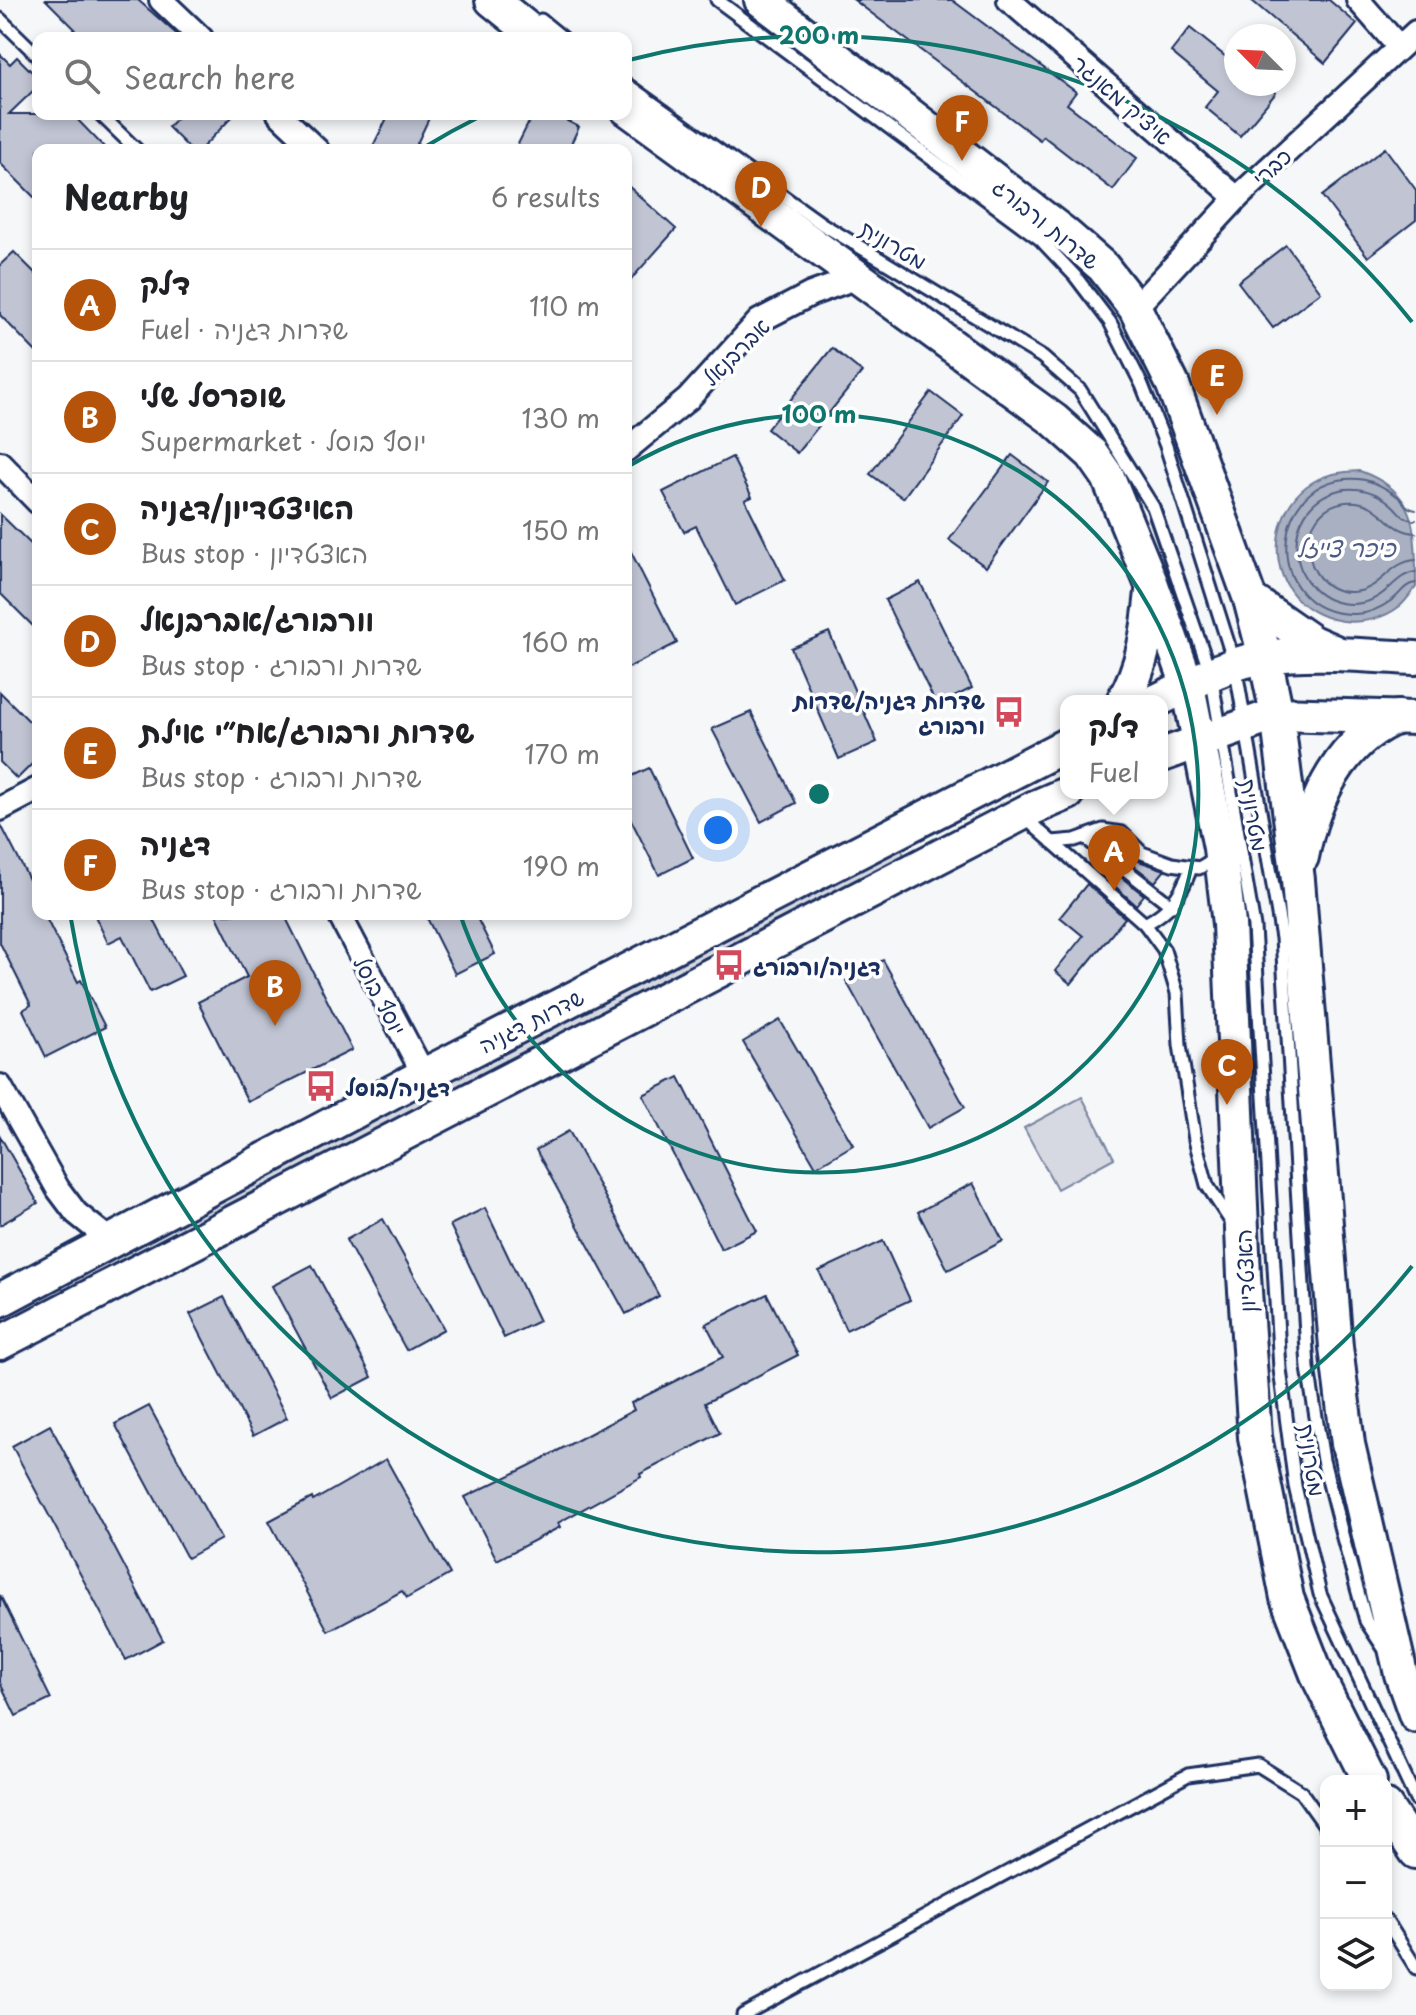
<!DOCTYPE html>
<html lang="en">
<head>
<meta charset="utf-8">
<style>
  :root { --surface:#fff; --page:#f2f2f2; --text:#202124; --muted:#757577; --line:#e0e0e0; --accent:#b45309 }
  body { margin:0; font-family:"Playpen Sans","Playpen Sans Hebrew",sans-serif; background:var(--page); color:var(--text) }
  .controls { position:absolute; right:24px; bottom:24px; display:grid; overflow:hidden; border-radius:16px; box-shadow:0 4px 12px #0003 }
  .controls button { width:72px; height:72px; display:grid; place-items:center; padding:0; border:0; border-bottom:2px solid var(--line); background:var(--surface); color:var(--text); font:40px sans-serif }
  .compass { position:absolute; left:1224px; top:24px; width:72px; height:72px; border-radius:50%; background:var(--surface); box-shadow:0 4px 12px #0003; rotate:294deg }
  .you { position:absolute; left:718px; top:830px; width:28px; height:28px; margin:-20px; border:6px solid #fff; border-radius:50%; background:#1a73e8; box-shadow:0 0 0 12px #1a73e833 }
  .badge { display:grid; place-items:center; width:52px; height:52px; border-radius:50%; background:var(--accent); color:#fff; font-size:26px; font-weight:700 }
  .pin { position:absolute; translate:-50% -66px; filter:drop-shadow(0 2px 4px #0008) }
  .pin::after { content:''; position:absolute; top:42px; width:28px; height:24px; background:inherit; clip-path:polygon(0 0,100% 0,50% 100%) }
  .popup { position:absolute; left:1060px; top:695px; width:108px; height:104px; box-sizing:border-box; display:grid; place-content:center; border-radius:16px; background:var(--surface); filter:drop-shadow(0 2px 6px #0005); font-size:26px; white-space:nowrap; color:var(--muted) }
  .popup b { font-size:30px; color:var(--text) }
  .popup::after { content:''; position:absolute; left:50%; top:100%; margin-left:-16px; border:16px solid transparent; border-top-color:var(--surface) }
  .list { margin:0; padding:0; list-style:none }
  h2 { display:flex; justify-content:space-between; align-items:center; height:104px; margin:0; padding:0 32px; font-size:34px }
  h2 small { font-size:26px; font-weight:400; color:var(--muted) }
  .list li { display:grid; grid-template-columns:52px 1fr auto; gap:24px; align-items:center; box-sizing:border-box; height:112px; padding:0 32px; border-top:2px solid var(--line) }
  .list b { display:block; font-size:30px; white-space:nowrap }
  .list p { margin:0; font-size:26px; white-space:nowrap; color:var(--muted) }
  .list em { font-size:26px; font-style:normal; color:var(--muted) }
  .icon { flex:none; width:44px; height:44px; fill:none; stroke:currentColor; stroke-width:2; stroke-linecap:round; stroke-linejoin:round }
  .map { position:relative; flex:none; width:1416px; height:2015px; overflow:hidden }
  .search { position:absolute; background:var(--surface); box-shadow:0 4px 12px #0003; left:32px; top:32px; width:600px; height:88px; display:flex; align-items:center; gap:20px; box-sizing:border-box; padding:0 28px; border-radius:16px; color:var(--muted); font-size:30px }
  .panel { position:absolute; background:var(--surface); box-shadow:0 4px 12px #0003; left:32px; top:144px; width:600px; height:776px; border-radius:16px }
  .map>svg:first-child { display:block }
  .green { fill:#d6d9e2; stroke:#7884a0; stroke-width:2 }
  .water { fill:#a9b0c1; stroke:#707c99; stroke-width:2 }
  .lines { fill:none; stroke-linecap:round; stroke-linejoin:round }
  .shore { stroke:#546386; stroke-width:2 }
  .building { fill:#c0c4d3; stroke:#1b2f5e; stroke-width:2 }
  .lane-casing { stroke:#1b2f5e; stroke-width:17 }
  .street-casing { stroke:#1b2f5e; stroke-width:28 }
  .secondary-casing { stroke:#1b2f5e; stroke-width:38 }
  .lane { stroke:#fff; stroke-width:11 }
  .street { stroke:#fff; stroke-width:22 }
  .secondary { stroke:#fff; stroke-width:32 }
  .ring { fill:none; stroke:#0f766e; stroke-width:4 }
  .labels { text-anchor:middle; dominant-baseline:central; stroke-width:7; stroke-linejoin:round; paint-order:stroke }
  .street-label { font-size:22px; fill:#1b2f5e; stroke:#fff }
  .poi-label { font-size:22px; font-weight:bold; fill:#1b2f5e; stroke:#fff; text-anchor:start }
  .water-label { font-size:24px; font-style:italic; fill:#4d5c81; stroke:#fff }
  .centre { fill:#0f766e; stroke:#fff; stroke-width:4 }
  .ring-label { font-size:24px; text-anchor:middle; font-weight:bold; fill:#0f766e; stroke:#fff; stroke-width:7; stroke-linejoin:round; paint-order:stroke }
</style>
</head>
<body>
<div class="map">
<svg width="1416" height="2015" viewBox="0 0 1416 2015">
  <rect width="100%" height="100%" fill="#f6f7f9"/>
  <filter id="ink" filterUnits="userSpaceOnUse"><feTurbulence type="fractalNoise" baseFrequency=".0125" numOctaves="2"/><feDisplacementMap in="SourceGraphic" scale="16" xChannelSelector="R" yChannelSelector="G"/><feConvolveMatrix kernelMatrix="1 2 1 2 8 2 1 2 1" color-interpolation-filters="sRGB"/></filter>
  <g filter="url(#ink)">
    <g class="green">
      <path d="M896 835 909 868 0 1336V1307Z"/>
      <path d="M1082 1097 1114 1158 1057 1189 1024 1128Z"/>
    </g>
    <path class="water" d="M1360 471C1416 492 1416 524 1416 587 1411 593 1406 601 1400 606 1367 632 1314 625 1290 590 1267 556 1277 503 1313 482 1328 473 1343 472 1360 471Z"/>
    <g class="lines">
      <g class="shore">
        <path d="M1416 510C1406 509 1405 502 1397 496 1386 488 1372 480 1358 479 1267 473 1260 613 1352 614 1366 615 1381 608 1392 600 1401 594 1404 584 1416 583"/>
        <path d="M1416 520C1402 520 1401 513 1392 505 1378 492 1358 486 1340 490 1275 505 1286 604 1352 604 1386 604 1393 574 1416 572"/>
        <path d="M1416 533C1386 532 1381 498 1346 502 1293 508 1298 593 1352 592 1380 592 1389 561 1416 560"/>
      </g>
    </g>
    <g class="building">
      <path d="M46 0H138L181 38H66L75 29Z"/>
      <path d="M854 0H952L1076 92 1067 104 1137 158 1113 190 1043 136 1040 140Z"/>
      <path d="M1251 0H1329L1357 24 1325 63Z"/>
      <path d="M1190 28 1236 65V84H1265L1276 93 1240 136 1205 107 1218 91 1171 52Z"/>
      <path d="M0 54 10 64 17 57 38 78V86L9 114H72L107 150H38V201L0 163Z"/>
      <path d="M180 114H235L200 150H191L168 127Z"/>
      <path d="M389 114H431L414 150H371Z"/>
      <path d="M533 114H554L579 127 568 150H515Z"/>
      <path d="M1385 148 1416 190V220L1368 257 1322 196Z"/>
      <path d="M626 184 676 229 626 285Z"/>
      <path d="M1286 245 1321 292 1273 328 1238 282Z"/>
      <path d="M14 252 38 276V354L0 315V265Z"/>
      <path d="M832 348 862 372 797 453 767 429Z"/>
      <path d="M931 392 963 416 903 498 870 474Z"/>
      <path d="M1012 455 1048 482 986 567 949 540Z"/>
      <path d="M732 457 752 497 745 500 785 580 735 605 696 526 684 532 663 492Z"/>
      <path d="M0 514 38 551V631L0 593Z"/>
      <path d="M626 542 677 643 626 669Z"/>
      <path d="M920 582 972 688 937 706 885 600Z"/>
      <path d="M829 632 877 742 839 759 791 648Z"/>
      <path d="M0 692 38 730V758L17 779 0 762Z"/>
      <path d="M751 712 796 803 761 822 712 729Z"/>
      <path d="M649 768 693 858 659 875 626 810V779Z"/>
      <path d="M0 823 36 893 34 894 38 902V914H44L78 982 81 980 105 1027 46 1057 23 1010 31 1005 0 943Z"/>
      <path d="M1121 844 1138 861 1165 870 1155 882 1115 851Z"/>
      <path d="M1104 864 1144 895 1136 905 1098 871Z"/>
      <path d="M1087 884 1125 918 1071 984 1055 971 1083 936 1060 917Z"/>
      <path d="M94 914H166L154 920 183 976 150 992 122 936 108 943Z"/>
      <path d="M216 914H284L352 1050 248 1102 198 1002 247 977Z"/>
      <path d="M425 914H475L495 954 455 974Z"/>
      <path d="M883 960 965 1107 928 1128 846 981Z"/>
      <path d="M780 1020 853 1145 816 1167 743 1042Z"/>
      <path d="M679 1077 757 1231 721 1249 643 1095Z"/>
      <path d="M569 1131 659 1296 626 1314 536 1150Z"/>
      <path d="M0 1136 38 1203 0 1225Z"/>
      <path d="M973 1183 1003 1241 948 1270 918 1212Z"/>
      <path d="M485 1208 539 1321 504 1338 450 1225Z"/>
      <path d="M383 1219 444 1329 406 1350 346 1240Z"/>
      <path d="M883 1241 910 1300 846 1330 819 1271Z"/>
      <path d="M312 1265 372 1377 332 1398 272 1286Z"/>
      <path d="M767 1294 798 1355 705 1403 720 1433 640 1474 641 1477 558 1523 560 1527 497 1560 465 1497 529 1466 634 1410 631 1403 723 1357 706 1324Z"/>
      <path d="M224 1297 287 1418 253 1436 190 1314Z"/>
      <path d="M149 1406 221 1539 187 1558 115 1424Z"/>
      <path d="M50 1425 163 1640 126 1660 12 1446Z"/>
      <path d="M386 1459 450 1574 407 1598 402 1591 328 1631 269 1521 312 1498 313 1501Z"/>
      <path d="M0 1595 51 1699 16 1716 0 1683Z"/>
    </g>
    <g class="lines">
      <defs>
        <g id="lane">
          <path d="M717 0 1040 239 1075 276 1110 322 1142 385 1166 446 1235 665 1282 938 1308 1368 1323 1460 1343 1538 1366 1621 1383 1647"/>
          <path d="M0 19 38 56"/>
          <path d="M541 20 563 38"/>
          <path d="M626 84 822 224 1042 357 1080 390 1153 507 1211 675 1254 927 1280 1369 1295 1486 1320 1594 1416 1800"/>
          <path d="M100 114 137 150"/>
          <path d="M1030 814 1034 826 1145 924 1164 950 1177 993 1180 1045 1195 1140 1207 1185 1234 1226"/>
          <path d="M1084 837 1172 906"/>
          <path d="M1052 842 1075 840 1103 830 1122 833 1142 853 1172 864 1199 868 1216 858"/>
          <path d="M1145 924C1170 911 1181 895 1191 868"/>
          <path d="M1386 1920 1416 1968"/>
          <path d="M743 2015 1188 1775 1258 1765 1301 1792 1326 1827"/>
        </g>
        <g id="street">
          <path d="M161 0 201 38"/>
          <path d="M1009 0 1237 198"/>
          <path d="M1358 0 1399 47"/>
          <path d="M279 114 317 150"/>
          <path d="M1135 308 1237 198 1416 32"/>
          <path d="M626 450 688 399 759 321 811 294 858 277"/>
          <path d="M0 463 38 502"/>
          <path d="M0 809 38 789"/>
          <path d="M339 914 424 1075"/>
          <path d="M0 1086 58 1189 76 1213 111 1241"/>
        </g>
        <g id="secondary">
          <path d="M492 0 539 38"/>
          <path d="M761 0 1065 234 1103 267 1135 308 1173 385 1250 599 1265 657 1277 714 1298 880 1336 1347 1348 1444 1401 1674 1416 1716"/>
          <path d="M626 108 1054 420 1092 454 1108 477 1152 585 1188 686 1220 848 1229 924 1244 1276 1255 1437 1287 1598 1318 1677 1370 1781"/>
          <path d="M1250 599 1312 642 1335 652"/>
          <path d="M1123 701C1143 667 1148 631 1152 592"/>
          <path d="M1156 701C1191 684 1228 662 1266 657 1315 650 1367 656 1416 658"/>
          <path d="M1162 755 1277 714 1416 718"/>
          <path d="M1302 857C1313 800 1341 739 1398 717"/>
          <path d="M0 1300 424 1075 1066 745"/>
          <path d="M0 1343 1033 808 1068 793"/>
          <path d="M1386 1807 1416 1852"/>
        </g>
      </defs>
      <use href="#lane" class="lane-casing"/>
      <use href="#street" class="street-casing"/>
      <use href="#secondary" class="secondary-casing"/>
      <use href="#lane" class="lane"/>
      <use href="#street" class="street"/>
      <use href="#secondary" class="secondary"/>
    </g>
  </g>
  <g class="ring">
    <path d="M627 467A379 379 0 1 1 460 914"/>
    <path d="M1412 1266A758 758 0 0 1 71 919M423 148A758 758 0 0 1 481 116M629 60A758 758 0 0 1 1412 322"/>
  </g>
  <defs>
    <symbol id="bus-bare" viewBox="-9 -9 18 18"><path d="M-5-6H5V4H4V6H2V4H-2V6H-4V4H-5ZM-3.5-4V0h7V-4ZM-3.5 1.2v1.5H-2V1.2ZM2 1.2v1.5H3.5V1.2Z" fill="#d1495b" stroke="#fff" stroke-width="2.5" paint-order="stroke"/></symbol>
  </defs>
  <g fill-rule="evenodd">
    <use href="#bus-bare" x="987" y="690" width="44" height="44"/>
    <use href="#bus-bare" x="707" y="943" width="44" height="44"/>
    <use href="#bus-bare" x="299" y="1064" width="44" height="44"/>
  </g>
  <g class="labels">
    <g class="street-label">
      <text transform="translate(1123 99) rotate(41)">איציק מאנגר</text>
      <text transform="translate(1271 166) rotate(-43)">כברי</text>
      <text transform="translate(1047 223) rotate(39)">שדרות ורבורג</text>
      <text transform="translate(894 244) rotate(31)">מטרונית</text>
      <text transform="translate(735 351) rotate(-45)">אברבנאל</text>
      <text transform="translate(1255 815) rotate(80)">מטרונית</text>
      <text transform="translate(381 995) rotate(62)">יוסף בוסל</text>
      <text transform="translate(531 1020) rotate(-27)">שדרות דגניה</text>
      <text transform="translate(1244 1271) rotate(-93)">האצטדיון</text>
      <text transform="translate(1313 1460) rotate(81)">מטרונית</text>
    </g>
    <g class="poi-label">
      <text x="985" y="699" text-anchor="end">שדרות דגניה/שדרות<tspan x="985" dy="25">ורבורג</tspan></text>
      <text x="753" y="965">דגניה/ורבורג</text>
      <text x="345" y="1086">דגניה/בוסל</text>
    </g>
    <g class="water-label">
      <text x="1346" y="547">כיכר צייזל</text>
    </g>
  </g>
  <circle cx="819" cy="794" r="12" class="centre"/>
  <g class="ring-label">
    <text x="819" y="44">200 m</text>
    <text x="819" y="423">100 m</text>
  </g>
</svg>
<div class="controls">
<button>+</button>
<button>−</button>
<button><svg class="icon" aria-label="layers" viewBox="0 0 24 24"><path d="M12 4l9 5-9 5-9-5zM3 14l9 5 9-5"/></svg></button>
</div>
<svg class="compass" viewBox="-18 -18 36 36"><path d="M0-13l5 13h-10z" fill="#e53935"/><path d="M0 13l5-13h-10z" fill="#757577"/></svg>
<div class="you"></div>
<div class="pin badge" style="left:1114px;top:891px">A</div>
<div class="popup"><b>דלק</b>Fuel</div>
<div class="pin badge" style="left:275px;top:1026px">B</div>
<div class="pin badge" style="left:1227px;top:1105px">C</div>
<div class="pin badge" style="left:761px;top:227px">D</div>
<div class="pin badge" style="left:1217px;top:415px">E</div>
<div class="pin badge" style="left:962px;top:161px">F</div>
<div class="search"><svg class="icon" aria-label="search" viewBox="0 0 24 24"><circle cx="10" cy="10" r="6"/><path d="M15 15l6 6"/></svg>Search here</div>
<section class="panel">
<h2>Nearby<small>6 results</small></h2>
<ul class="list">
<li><span class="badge">A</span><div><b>דלק</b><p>Fuel · שדרות דגניה</p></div><em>110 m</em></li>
<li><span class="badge">B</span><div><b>שופרסל שלי</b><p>Supermarket · יוסף בוסל</p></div><em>130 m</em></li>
<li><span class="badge">C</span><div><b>האיצטדיון/דגניה</b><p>Bus stop · האצטדיון</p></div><em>150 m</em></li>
<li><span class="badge">D</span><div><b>וורבורג/אברבנאל</b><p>Bus stop · שדרות ורבורג</p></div><em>160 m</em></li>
<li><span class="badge">E</span><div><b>שדרות ורבורג/אח״י אילת</b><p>Bus stop · שדרות ורבורג</p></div><em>170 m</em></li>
<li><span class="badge">F</span><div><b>דגניה</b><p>Bus stop · שדרות ורבורג</p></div><em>190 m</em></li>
</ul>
</section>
</div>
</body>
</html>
